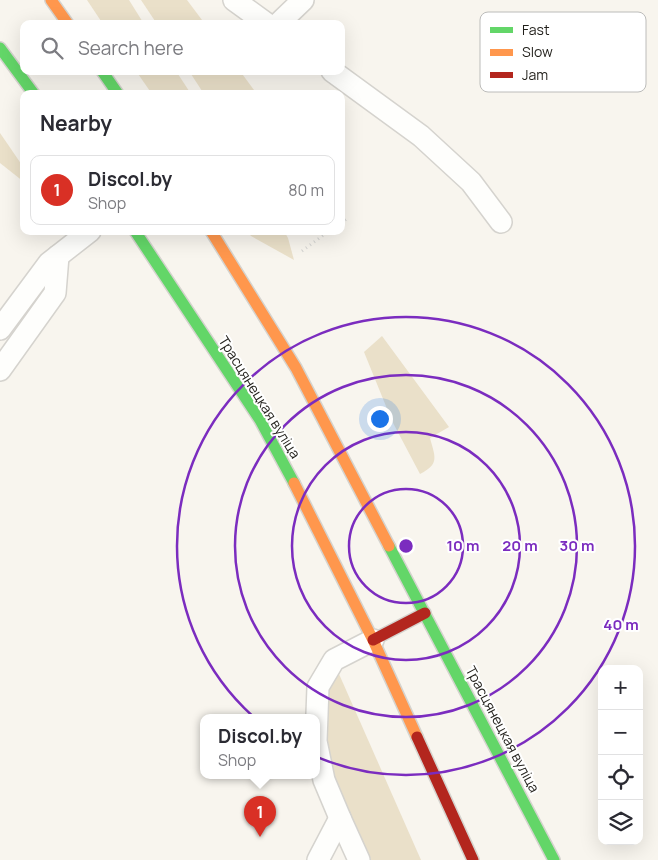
<!DOCTYPE html>
<html lang="en">
<head>
<meta charset="utf-8">
<style>
  :root { --surface:#fff; --page:#f2f2f3; --text:#2b2b33; --muted:#7c7c81; --line:#e1e1e2; --accent:#d93025 }
  body { margin:0; font-family:Manrope,sans-serif; background:var(--page); color:var(--text) }
  .controls { position:absolute; right:15px; bottom:15px; display:grid; overflow:hidden; border-radius:10px; box-shadow:0 5px 20px #0002 }
  .controls button { width:45px; height:45px; display:grid; place-items:center; padding:0; border:0; border-bottom:1px solid var(--line); background:var(--surface); color:var(--text); font:25px sans-serif }
  .you { position:absolute; left:379px; top:418px; width:18px; height:18px; margin:-12px; border:4px solid #fff; border-radius:50%; background:#1a73e8; box-shadow:0 0 0 8px #1a73e833 }
  .badge { display:grid; place-items:center; width:32px; height:32px; border-radius:50%; background:var(--accent); color:#fff; font-size:16px; font-weight:700 }
  .pin { position:absolute; translate:-50% -41px; filter:drop-shadow(0 1px 2px #0008) }
  .pin::after { content:''; position:absolute; top:26px; width:18px; height:15px; background:inherit; clip-path:polygon(0 0,100% 0,50% 100%) }
  .popup { position:absolute; left:200px; top:714px; width:120px; height:65px; box-sizing:border-box; display:grid; place-content:center; border-radius:10px; background:var(--surface); filter:drop-shadow(0 1px 4px #0005); font-size:16px; white-space:nowrap; color:var(--muted) }
  .popup b { font-size:19px; color:var(--text) }
  .popup::after { content:''; position:absolute; left:50%; top:100%; margin-left:-10px; border:10px solid transparent; border-top-color:var(--surface) }
  .list { margin:0; padding:0; list-style:none }
  h2 { display:flex; justify-content:space-between; align-items:center; height:65px; margin:0; padding:0 20px; font-size:21px }
  h2 small { font-size:16px; font-weight:400; color:var(--muted) }
  .list li { display:grid; grid-template-columns:32px 1fr auto; gap:15px; align-items:center; box-sizing:border-box; height:70px; margin:0 10px 10px; padding:0 10px; border:1px solid var(--line); border-radius:10px }
  .list b { display:block; font-size:19px; white-space:nowrap }
  .list p { margin:0; font-size:16px; white-space:nowrap; color:var(--muted) }
  .list em { font-size:16px; font-style:normal; color:var(--muted) }
  .icon { flex:none; width:28px; height:28px; fill:none; stroke:currentColor; stroke-width:2; stroke-linecap:round; stroke-linejoin:round }
  .map { position:relative; flex:none; width:658px; height:860px; overflow:hidden }
  .search { position:absolute; background:var(--surface); box-shadow:0 5px 20px #0002; left:20px; top:20px; width:325px; height:55px; display:flex; align-items:center; gap:12px; box-sizing:border-box; padding:0 18px; border-radius:10px; color:var(--muted); font-size:19px }
  .panel { position:absolute; background:var(--surface); box-shadow:0 5px 20px #0002; left:20px; top:90px; width:325px; height:145px; border-radius:10px }
  .map>svg:first-child { display:block }
  .green { fill:#eae0c9 }
  .lines { fill:none; stroke-linecap:round; stroke-linejoin:round }
  .lane-casing { stroke:#d5d3ce; stroke-width:24 }
  .fast-casing { stroke:#d5d3ce; stroke-width:14 }
  .slow-casing { stroke:#d5d3ce; stroke-width:14 }
  .jam-casing { stroke:#d5d3ce; stroke-width:14 }
  .path { stroke:#d3d3d1; stroke-width:3; stroke-dasharray:1 4; stroke-linecap:butt }
  .lane { stroke:#fefefc; stroke-width:21 }
  .fast { stroke:#63d668; stroke-width:11 }
  .slow { stroke:#ff974d; stroke-width:11 }
  .jam { stroke:#b3261e; stroke-width:11 }
  .ring { fill:none; stroke:#7b2cbf; stroke-width:2.5 }
  .labels { text-anchor:middle; dominant-baseline:central; stroke-width:4; stroke-linejoin:round; paint-order:stroke }
  .street-label { font-size:14px; fill:#211f1a; stroke:#fff }
  .key { fill:#fff; stroke:#bcbcba; stroke-width:1 }
  .key-label { font-size:14px; fill:#211f1a }
  .centre { fill:#7b2cbf; stroke:#fff; stroke-width:2.5 }
  .ring-label { font-size:15px; text-anchor:middle; font-weight:bold; fill:#7b2cbf; stroke:#fff; stroke-width:4; stroke-linejoin:round; paint-order:stroke }
</style>
</head>
<body>
<div class="map">
<svg width="658" height="860" viewBox="0 0 658 860">
  <rect width="100%" height="100%" fill="#f8f5ee"/>
  <g class="green">
    <path d="M87 0H129L144 24H103Z"/>
    <path d="M141 0H187L205 24H157Z"/>
    <path d="M136 71H176L191 94H152Z"/>
    <path d="M189 71H240L257 94H204Z"/>
    <path d="M0 133 24 168V182L0 163Z"/>
    <path d="M247 231H284L288 238 294 260 251 236Z"/>
    <path d="M382 336 449 427 430 438C435 457 440 464 420 474L392 421 364 352Z"/>
    <path d="M339 674 421 860H371L337 787 326 739 322 698Z"/>
  </g>
  <g class="lines">
    <defs>
      <g id="lane">
        <path d="M234 0 267 24"/>
        <path d="M278 24 303 0"/>
        <path d="M332 71 421 136 471 182 501 222"/>
        <path d="M0 329 49 263 90 231"/>
        <path d="M0 370 55 293 58 256"/>
        <path d="M318 860 340 818"/>
        <path d="M359 860 340 818 324 780 316 741 318 687 334 660 373 640"/>
      </g>
      <g id="fast">
        <path d="M0 48 34 94"/>
        <path d="M102 71 118 94"/>
        <path d="M135 231 260 420 294 483"/>
        <path d="M389 546 554 860"/>
      </g>
      <g id="slow">
        <path d="M51 0 68 24"/>
        <path d="M211 231 296 368 389 546"/>
        <path d="M294 483 373 640 417 737"/>
      </g>
      <g id="jam">
        <path d="M373 640 425 613"/>
        <path d="M417 737 473 860"/>
      </g>
    </defs>
    <use href="#lane" class="lane-casing"/>
    <use href="#fast" class="fast-casing"/>
    <use href="#slow" class="slow-casing"/>
    <use href="#jam" class="jam-casing"/>
    <g class="path">
      <path d="M341 223 348 218"/>
      <path d="M302 251 329 231"/>
    </g>
    <use href="#lane" class="lane"/>
    <use href="#fast" class="fast"/>
    <use href="#slow" class="slow"/>
    <use href="#jam" class="jam"/>
  </g>
  <g class="ring">
    <circle cx="406" cy="546" r="57"/>
    <circle cx="406" cy="546" r="114"/>
    <circle cx="406" cy="546" r="171"/>
    <circle cx="406" cy="546" r="229"/>
  </g>
  <g class="labels">
    <g class="street-label">
      <text transform="translate(260 397) rotate(58)">Трасцянецкая вуліца</text>
      <text transform="translate(503 729) rotate(62)">Трасцянецкая вуліца</text>
    </g>
  </g>
  <rect x="480" y="12" width="166" height="80" rx="8" class="key"/>
  <rect x="490" y="27" width="23" height="6" fill="#63d668"/>
  <rect x="490" y="49" width="23" height="7" fill="#ff974d"/>
  <rect x="490" y="72" width="23" height="6" fill="#b3261e"/>
  <g class="key-label">
    <text x="522" y="35">Fast</text>
    <text x="522" y="57">Slow</text>
    <text x="522" y="80">Jam</text>
  </g>
  <circle cx="406" cy="546" r="8" class="centre"/>
  <g class="ring-label">
    <text x="463" y="551">10 m</text>
    <text x="520" y="551">20 m</text>
    <text x="577" y="551">30 m</text>
    <text x="621" y="630">40 m</text>
  </g>
</svg>
<div class="controls">
<button>+</button>
<button>−</button>
<button><svg class="icon" aria-label="locate" viewBox="0 0 24 24"><circle cx="12" cy="12" r="6"/><path d="M12 2v4M12 18v4M2 12h4M18 12h4"/></svg></button>
<button><svg class="icon" aria-label="layers" viewBox="0 0 24 24"><path d="M12 4l9 5-9 5-9-5zM3 14l9 5 9-5"/></svg></button>
</div>
<div class="you"></div>
<div class="pin badge" style="left:260px;top:837px">1</div>
<div class="popup"><b>Discol.by</b>Shop</div>
<div class="search"><svg class="icon" aria-label="search" viewBox="0 0 24 24"><circle cx="10" cy="10" r="6"/><path d="M15 15l6 6"/></svg>Search here</div>
<section class="panel">
<h2>Nearby<small></small></h2>
<ul class="list">
<li><span class="badge">1</span><div><b>Discol.by</b><p>Shop</p></div><em>80 m</em></li>
</ul>
</section>
</div>
</body>
</html>
